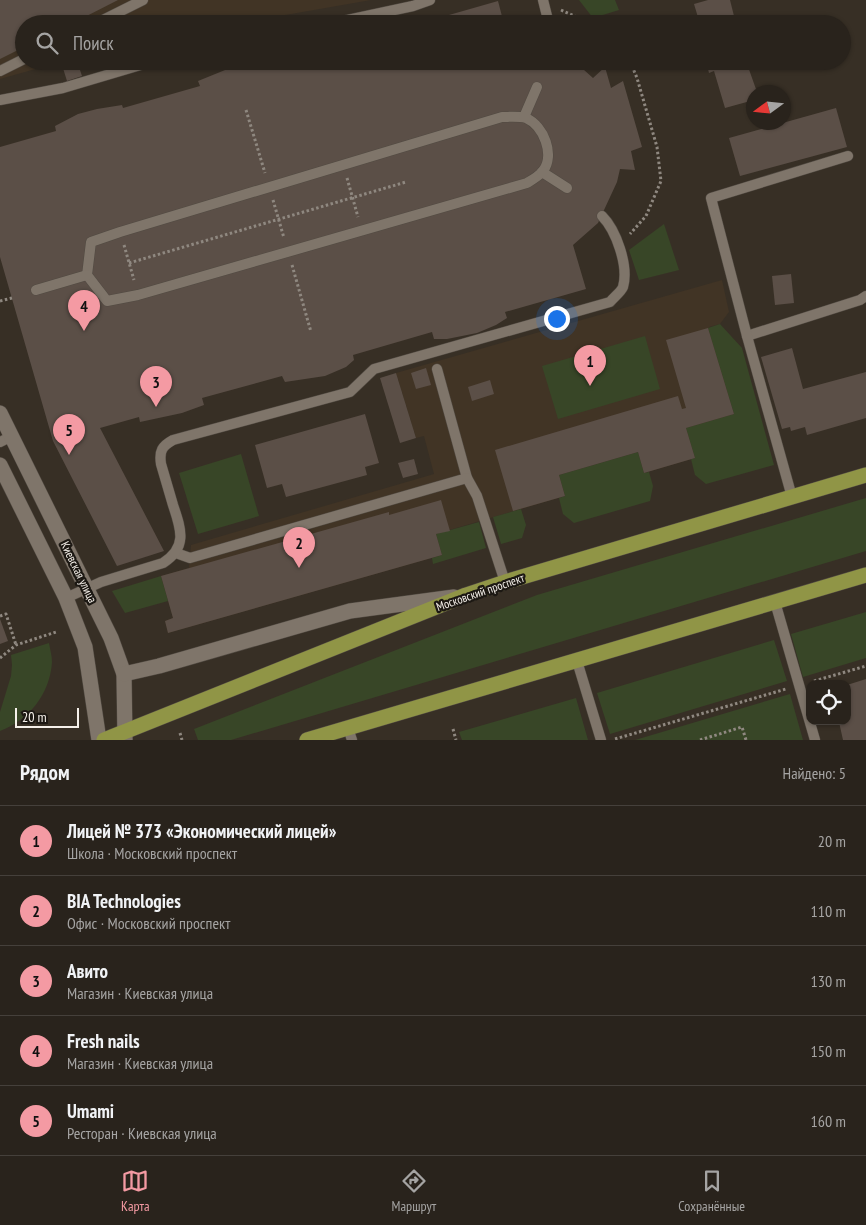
<!DOCTYPE html>
<html lang="ru">
<head>
<meta charset="utf-8">
<style>
  :root { --surface:#29231c; --page:#312b25; --text:#f1f3f6; --muted:#a5a4a3; --line:#45403b; --accent:#f49aa3 }
  body { margin:0; font-family:"PT Sans Narrow",sans-serif; background:var(--page); color:var(--text) }
  .controls { position:absolute; right:15px; bottom:15px; display:grid; overflow:hidden; border-radius:10px; box-shadow:0 1px 4px #0004 }
  .controls button { width:45px; height:45px; display:grid; place-items:center; padding:0; border:0; border-bottom:1px solid var(--line); background:var(--surface); color:var(--text); font:25px sans-serif }
  .compass { position:absolute; left:746px; top:85px; width:45px; height:45px; border-radius:50%; background:var(--surface); box-shadow:0 1px 4px #0004; rotate:255deg }
  .scale { position:absolute; left:15px; bottom:12px; width:64px; box-sizing:border-box; padding-left:5px; border:2px solid #f5f0ea; border-top:0; font-size:14px; line-height:18px; white-space:nowrap; color:#f5f0ea; -webkit-text-stroke:4px #1c1813; paint-order:stroke }
  .you { position:absolute; left:556px; top:318px; width:18px; height:18px; margin:-12px; border:4px solid #fff; border-radius:50%; background:#1a73e8; box-shadow:0 0 0 8px #1a73e833 }
  .badge { display:grid; place-items:center; width:32px; height:32px; border-radius:50%; background:var(--accent); color:#111; font-size:16px; font-weight:700 }
  .pin { position:absolute; translate:-50% -41px; filter:drop-shadow(0 1px 2px #0008) }
  .pin::after { content:''; position:absolute; top:26px; width:18px; height:15px; background:inherit; clip-path:polygon(0 0,100% 0,50% 100%) }
  .list { margin:0; padding:0; list-style:none }
  h2 { display:flex; justify-content:space-between; align-items:center; height:65px; margin:0; padding:0 20px; font-size:21px }
  h2 small { font-size:16px; font-weight:400; color:var(--muted) }
  .list li { display:grid; grid-template-columns:32px 1fr auto; gap:15px; align-items:center; box-sizing:border-box; height:70px; padding:0 20px; border-top:1px solid var(--line) }
  .list b { display:block; font-size:19px; white-space:nowrap }
  .list p { margin:0; font-size:16px; white-space:nowrap; color:var(--muted) }
  .list em { font-size:16px; font-style:normal; color:var(--muted) }
  .icon { flex:none; width:28px; height:28px; fill:none; stroke:currentColor; stroke-width:2; stroke-linecap:round; stroke-linejoin:round }
  .map { position:relative; flex:none; width:866px; height:740px; overflow:hidden }
  .search { position:absolute; background:var(--surface); box-shadow:0 1px 4px #0004; left:15px; right:15px; top:15px; height:55px; display:flex; align-items:center; gap:12px; box-sizing:border-box; padding:0 18px; border-radius:28px; color:var(--muted); font-size:19px }
  .sheet { height:415px; background:var(--surface) }
  nav { display:flex; justify-content:space-around; align-items:center; box-sizing:border-box; height:70px; border-top:1px solid var(--line); background:var(--surface); font-size:14px; color:var(--muted) }
  nav a { display:grid; justify-items:center; gap:2px }
  nav .on { color:var(--accent) }
  .map>svg:first-child { display:block }
  .built { fill:#413425 }
  .green { fill:#384627 }
  .building { fill:#5b4f47 }
  .lines { fill:none; stroke-linecap:round; stroke-linejoin:round }
  .service-casing { stroke:#524b43; stroke-width:11 }
  .minor-casing { stroke:#524b43; stroke-width:16 }
  .tertiary-casing { stroke:#524b43; stroke-width:16 }
  .primary-casing { stroke:#524b43; stroke-width:16 }
  .path { stroke:#8f8880; stroke-width:3; stroke-dasharray:2.5 2.5; stroke-linecap:butt }
  .service { stroke:#7f756a; stroke-width:10 }
  .minor { stroke:#7f756a; stroke-width:15 }
  .tertiary { stroke:#7f756a; stroke-width:15 }
  .primary { stroke:#909546; stroke-width:15 }
  .labels { text-anchor:middle; dominant-baseline:central; stroke-width:4.5; stroke-linejoin:round; paint-order:stroke }
  .street-label { font-size:12px; fill:#f5f0ea; stroke:#1c1813 }
</style>
</head>
<body>
<div class="map">
<svg width="866" height="740" viewBox="0 0 866 740">
  <rect width="100%" height="100%" fill="#372f25"/>
  <g class="built">
    <path d="M0 0H371L234 24H24V61H64L0 79Z"/>
    <path d="M722 280 729 312 720 324 709 327 734 414 695 458 644 473 638 452 559 475 565 496 436 534 442 555 168 633 165 621 173 618 161 576 189 568 191 545 434 474 424 436 416 438 396 373Z"/>
  </g>
  <g class="green">
    <path d="M579 0H615L619 10 593 18Z"/>
    <path d="M664 224 679 270 639 280 629 250Z"/>
    <path d="M720 324 742 348 774 465 706 484 695 475 691 459 695 458 686 428 734 414 708 328Z"/>
    <path d="M645 336 660 389 558 419 542 366Z"/>
    <path d="M638 452 644 473 649 472 653 486 650 501 574 523 563 514 559 498 565 496 559 475Z"/>
    <path d="M241 454 259 516 198 534 179 473Z"/>
    <path d="M866 498V551L231 740H198L194 729 537 595Z"/>
    <path d="M521 509 526 525 522 538 501 544 493 517Z"/>
    <path d="M479 522 486 548 433 564 432 558 442 555 436 534Z"/>
    <path d="M161 576 168 601 125 613 112 591Z"/>
    <path d="M866 612V658L803 677 791 634Z"/>
    <path d="M774 640 787 681 610 734 597 693Z"/>
    <path d="M49 643C50 649 52 656 52 662 50 694 29 720 0 731V712L11 676 12 665 11 655Z"/>
    <path d="M790 694 803 740H635Z"/>
    <path d="M576 698 588 740H462L459 732Z"/>
  </g>
  <g class="building">
    <path d="M0 0H118L71 24H24V47L0 59Z"/>
    <path d="M708 0H730L734 16H732L734 24H700L694 4Z"/>
    <path d="M498 1 504 24H421V23Z"/>
    <path d="M421 19V24H386L395 21Z"/>
    <path d="M74 61H77L82 76 67 81 62 65Z"/>
    <path d="M294 61H574L593 78 605 67 611 88 623 81 642 147 631 151 635 170 620 169 617 182 598 223 573 245 586 289 505 312 507 318 496 325 477 333 447 339H434L432 332 353 355 354 360 346 367 325 376 285 382 282 376 202 398 204 405 182 413 140 422 139 417 100 428 164 551 117 566 53 441 0 257V147L56 131 55 126 78 114 97 109 122 105 123 108 200 86 198 81 230 68 244 65 269 63 270 68Z"/>
    <path d="M706 61H746L757 92H754V100L725 108 714 71 709 73Z"/>
    <path d="M836 108 847 147 740 176 729 138Z"/>
    <path d="M791 274 794 303 775 305 772 276Z"/>
    <path d="M708 328 734 414 686 428 695 458 644 473 638 452 559 475 565 496 513 511 495 450 678 396 682 409 686 408 666 340Z"/>
    <path d="M792 348 803 389 866 372V418L807 435 805 427 791 431 790 427 782 429 761 357Z"/>
    <path d="M426 368 431 385 416 389 411 373Z"/>
    <path d="M396 373 416 438 400 443 380 378Z"/>
    <path d="M490 380 494 394 472 401 468 387Z"/>
    <path d="M365 414 379 463 365 467 367 475 286 497 282 484 267 488 255 445Z"/>
    <path d="M414 459 418 474 403 478 398 463Z"/>
    <path d="M441 500 450 531 436 534 442 555 168 633 165 621 173 618 161 576 389 512V515Z"/>
    <path d="M0 619 8 641 0 644Z"/>
    <path d="M866 679V740H843L839 722 847 721 848 720 847 685Z"/>
  </g>
  <g class="lines">
    <defs>
      <g id="service">
        <path d="M543 0 549 24"/>
        <path d="M95 24 143 0"/>
        <path d="M329 24 413 6 430 0"/>
        <path d="M0 71 24 59"/>
        <path d="M0 100 63 88 154 61"/>
        <path d="M502 117C509 117 519 116 526 118 544 126 555 155 543 171 539 176 532 180 527 183L138 295 107 301 87 275 91 242 120 232Z"/>
        <path d="M524 117 537 87"/>
        <path d="M542 172 567 188"/>
        <path d="M36 290 87 275"/>
        <path d="M747 336 860 300 866 296"/>
        <path d="M437 369 467 478 477 496 505 582"/>
        <path d="M0 442 12 436"/>
        <path d="M792 497 747 336 711 198 848 156"/>
        <path d="M176 553 190 558 467 478"/>
        <path d="M66 598 101 582 163 563C188 547 181 529 173 505 169 491 165 478 161 464 159 451 162 446 173 440L350 392 374 369 610 302C614 297 621 292 623 287 629 266 616 230 602 216"/>
        <path d="M775 602 815 740"/>
        <path d="M577 661 601 740"/>
        <path d="M348 728 352 740"/>
      </g>
      <g id="minor">
        <path d="M0 413 111 638 124 674 125 740"/>
        <path d="M124 674 159 666 350 611 454 597"/>
      </g>
      <path id="tertiary" d="M0 465 66 598 85 647 99 740"/>
      <g id="primary">
        <path d="M104 740 466 595 505 582 866 475"/>
        <path d="M307 740 866 575"/>
      </g>
    </defs>
    <use href="#service" class="service-casing"/>
    <use href="#minor" class="minor-casing"/>
    <use href="#tertiary" class="tertiary-casing"/>
    <use href="#primary" class="primary-casing"/>
    <g class="path">
      <path d="M561 10 592 24"/>
      <path d="M630 61 637 78 657 147 661 181 646 216 630 234"/>
      <path d="M246 110 265 173"/>
      <path d="M347 178 358 217"/>
      <path d="M273 200 284 238"/>
      <path d="M124 245 134 280"/>
      <path d="M129 263 406 182"/>
      <path d="M292 265 311 332"/>
      <path d="M0 301 12 298"/>
      <path d="M0 616 6 614 16 645"/>
      <path d="M0 658 16 645 56 632"/>
      <path d="M814 681 866 666"/>
      <path d="M453 729 456 740"/>
      <path d="M180 733 182 740"/>
      <path d="M615 739 786 689"/>
      <path d="M700 740 742 727 746 740"/>
    </g>
    <use href="#service" class="service"/>
    <use href="#minor" class="minor"/>
    <use href="#tertiary" class="tertiary"/>
    <use href="#primary" class="primary"/>
  </g>
  <g class="labels">
    <g class="street-label">
      <text transform="translate(79 572) rotate(64)">Киевская улица</text>
      <text transform="translate(480 592) rotate(-19)">Московский проспект</text>
    </g>
  </g>
</svg>
<div class="controls">
<button><svg class="icon" aria-label="locate" viewBox="0 0 24 24"><circle cx="12" cy="12" r="6"/><path d="M12 2v4M12 18v4M2 12h4M18 12h4"/></svg></button>
</div>
<svg class="compass" viewBox="-18 -18 36 36"><path d="M0-13l5 13h-10z" fill="#e53935"/><path d="M0 13l5-13h-10z" fill="#a5a4a3"/></svg>
<div class="scale">20 m</div>
<div class="you"></div>
<div class="pin badge" style="left:590px;top:386px">1</div>
<div class="pin badge" style="left:299px;top:568px">2</div>
<div class="pin badge" style="left:156px;top:407px">3</div>
<div class="pin badge" style="left:84px;top:331px">4</div>
<div class="pin badge" style="left:69px;top:455px">5</div>
<div class="search"><svg class="icon" aria-label="search" viewBox="0 0 24 24"><circle cx="10" cy="10" r="6"/><path d="M15 15l6 6"/></svg>Поиск</div>
</div>
<section class="sheet">
<h2>Рядом<small>Найдено: 5</small></h2>
<ul class="list">
<li><span class="badge">1</span><div><b>Лицей № 373 «Экономический лицей»</b><p>Школа · Московский проспект</p></div><em>20 m</em></li>
<li><span class="badge">2</span><div><b>BIA Technologies</b><p>Офис · Московский проспект</p></div><em>110 m</em></li>
<li><span class="badge">3</span><div><b>Авито</b><p>Магазин · Киевская улица</p></div><em>130 m</em></li>
<li><span class="badge">4</span><div><b>Fresh nails</b><p>Магазин · Киевская улица</p></div><em>150 m</em></li>
<li><span class="badge">5</span><div><b>Umami</b><p>Ресторан · Киевская улица</p></div><em>160 m</em></li>
</ul>
</section>
<nav>
<a class="on"><svg class="icon" aria-label="map" viewBox="0 0 24 24"><path d="M3 6l6-2 6 2 6-2v14l-6 2-6-2-6 2zM9 4v14M15 6v14"/></svg>Карта</a>
<a><svg class="icon" aria-label="directions" viewBox="0 0 24 24"><path d="M12 3l9 9-9 9-9-9zM9 14v-3h6M13 9l2 2-2 2"/></svg>Маршрут</a>
<a><svg class="icon" aria-label="saved" viewBox="0 0 24 24"><path d="M7 4h10v16l-5-4-5 4z"/></svg>Сохранённые</a>
</nav>
</body>
</html>
